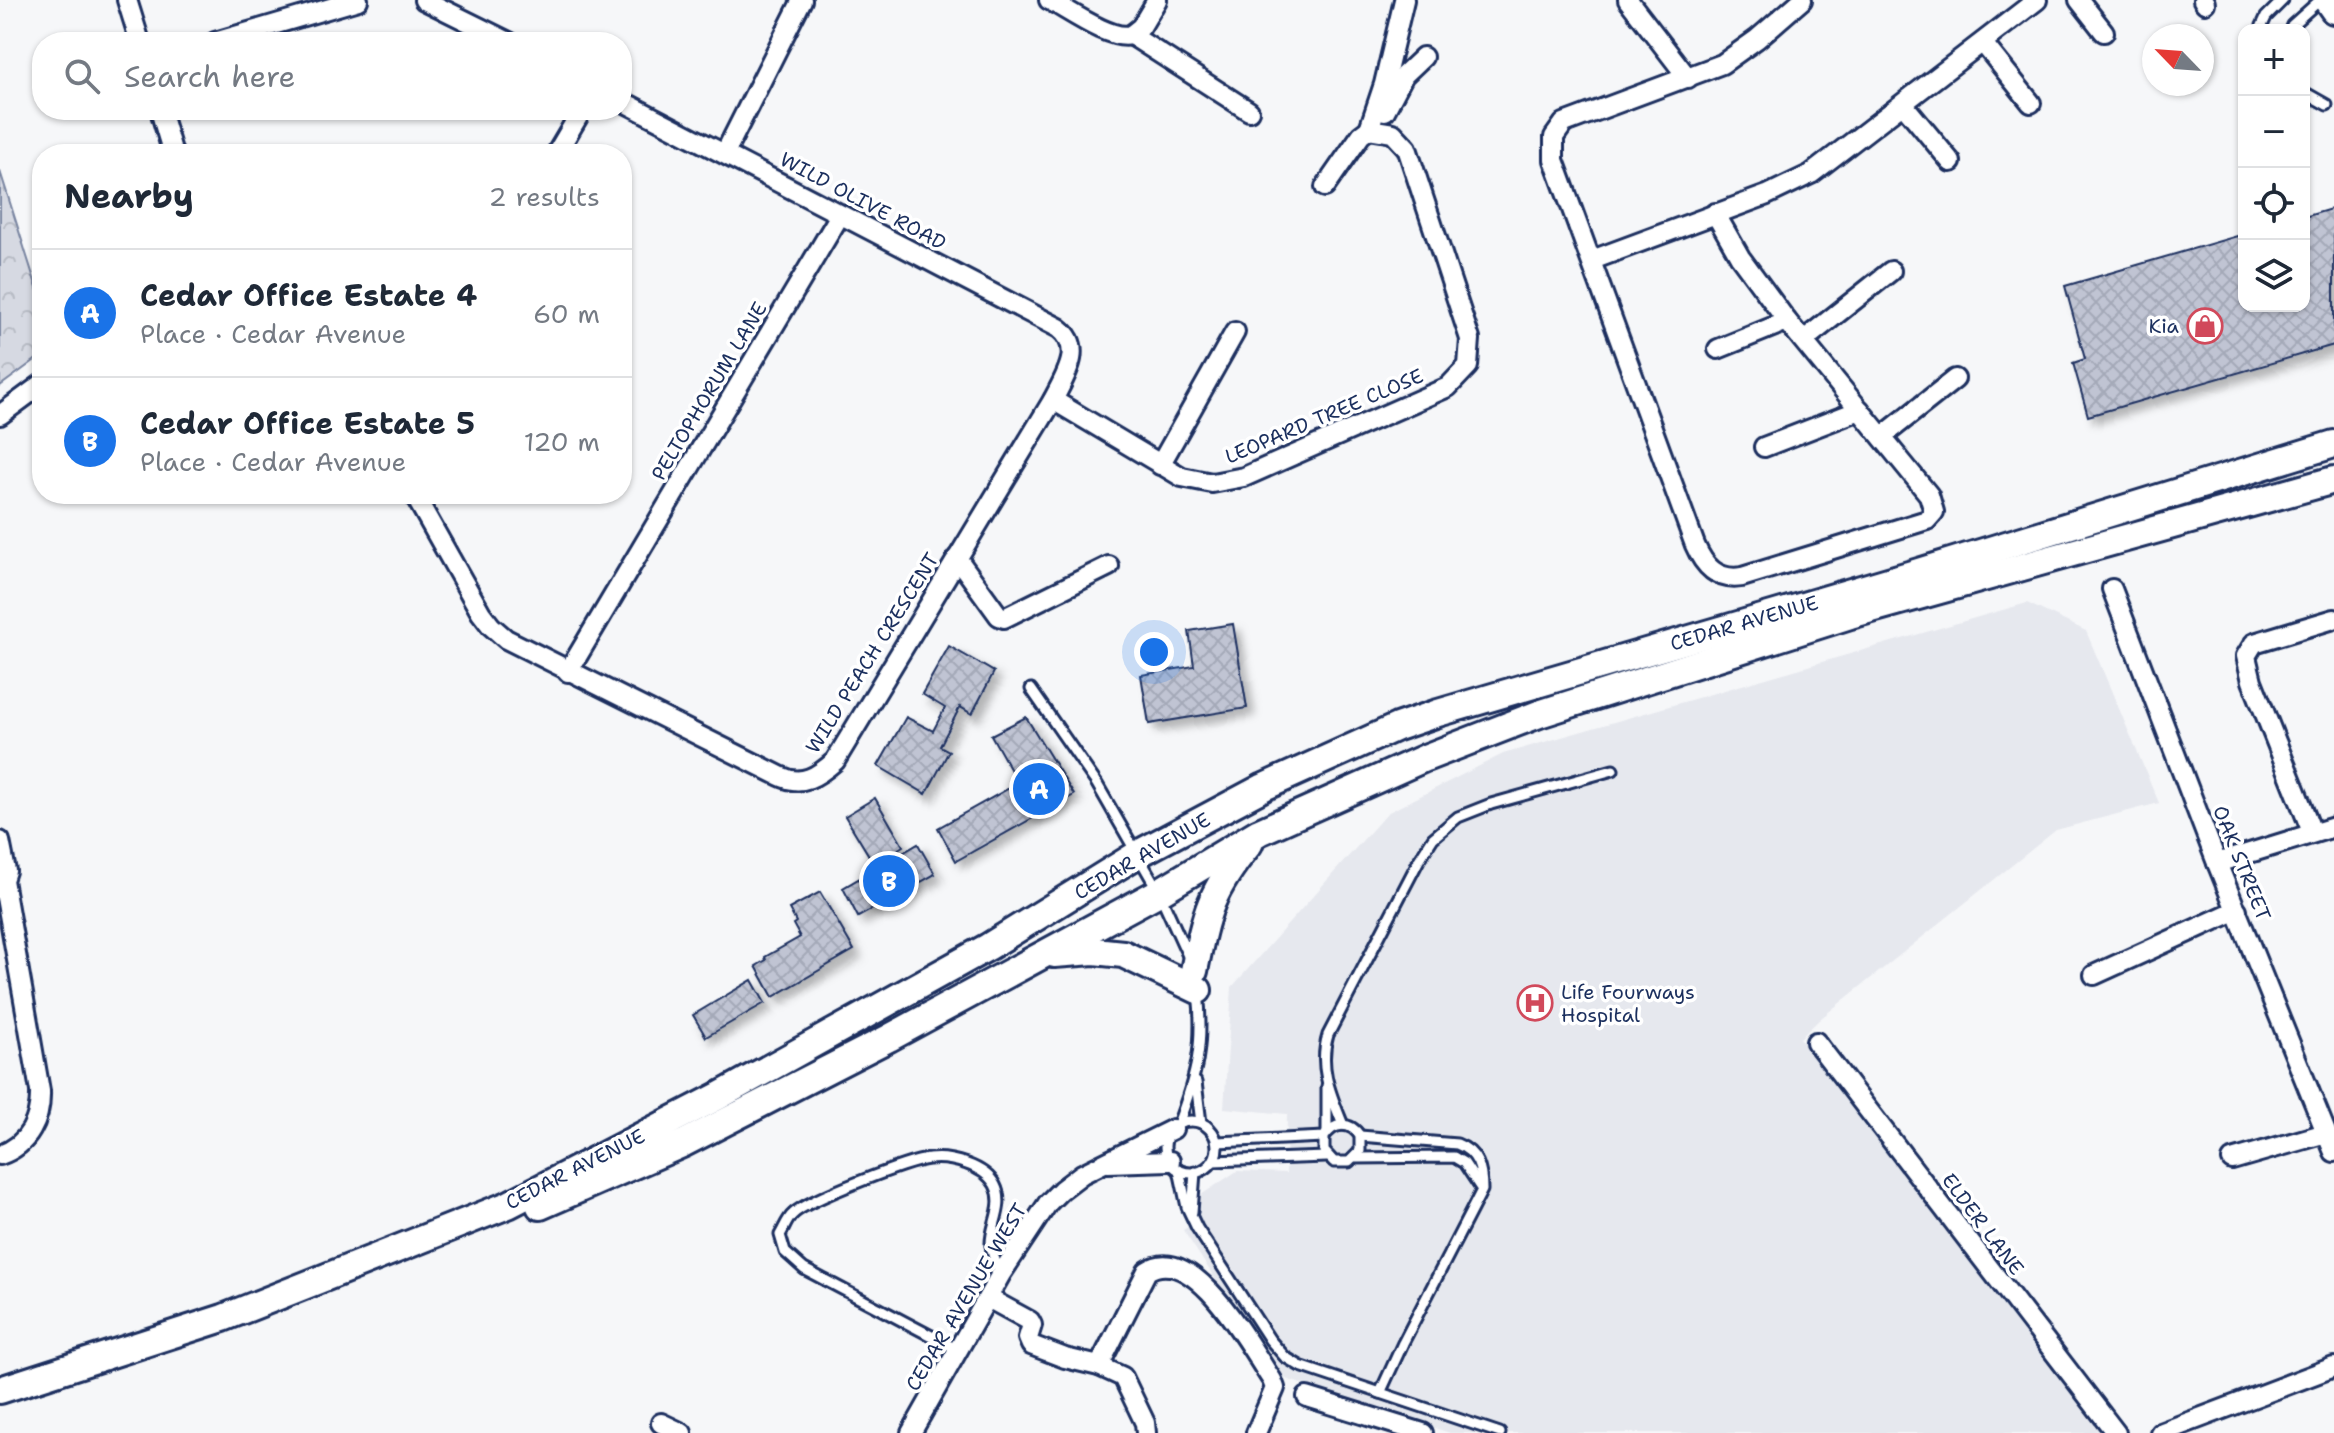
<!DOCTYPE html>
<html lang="en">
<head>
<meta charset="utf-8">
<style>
  :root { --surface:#fff; --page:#f2f2f3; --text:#1f2937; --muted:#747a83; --line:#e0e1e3; --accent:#1a73e8 }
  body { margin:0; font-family:"Shantell Sans",sans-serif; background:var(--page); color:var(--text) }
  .controls { position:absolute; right:24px; top:24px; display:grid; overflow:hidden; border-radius:16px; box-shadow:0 2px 6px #0004 }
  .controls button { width:72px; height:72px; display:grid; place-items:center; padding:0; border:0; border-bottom:2px solid var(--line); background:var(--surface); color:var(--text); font:40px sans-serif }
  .compass { position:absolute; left:2142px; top:24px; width:72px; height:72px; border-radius:50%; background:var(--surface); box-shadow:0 2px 6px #0004; rotate:295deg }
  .you { position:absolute; left:1154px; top:652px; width:28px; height:28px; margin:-20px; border:6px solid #fff; border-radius:50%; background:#1a73e8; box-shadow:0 0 0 12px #1a73e833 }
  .badge { display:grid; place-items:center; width:52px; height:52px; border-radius:50%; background:var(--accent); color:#fff; font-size:26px; font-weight:700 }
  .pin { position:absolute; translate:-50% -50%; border:4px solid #fff; box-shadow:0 2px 8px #0006 }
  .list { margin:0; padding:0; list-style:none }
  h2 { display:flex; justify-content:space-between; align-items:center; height:104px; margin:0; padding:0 32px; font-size:34px }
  h2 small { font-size:26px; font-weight:400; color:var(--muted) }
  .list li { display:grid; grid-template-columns:52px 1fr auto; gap:24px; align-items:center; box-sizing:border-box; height:128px; padding:0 32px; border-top:2px solid var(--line) }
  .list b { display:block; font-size:30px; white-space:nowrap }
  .list p { margin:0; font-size:26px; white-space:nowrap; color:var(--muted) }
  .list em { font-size:26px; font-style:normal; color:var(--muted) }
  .icon { flex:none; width:44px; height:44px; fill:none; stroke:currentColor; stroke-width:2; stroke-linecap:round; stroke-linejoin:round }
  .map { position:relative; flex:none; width:2334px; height:1433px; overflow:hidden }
  .search { position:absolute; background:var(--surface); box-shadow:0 2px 6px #0004; left:32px; top:32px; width:600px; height:88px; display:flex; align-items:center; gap:20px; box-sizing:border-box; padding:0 28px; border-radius:32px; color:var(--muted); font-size:30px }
  .panel { position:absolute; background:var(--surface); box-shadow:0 2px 6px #0004; left:32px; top:144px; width:600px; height:360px; border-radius:32px }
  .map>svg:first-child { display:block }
  .built { fill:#e6e8ee }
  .park { fill:url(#park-crowns); stroke:#7884a0; stroke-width:2 }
  .building { fill:url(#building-cross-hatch); stroke:#1b2f5e; stroke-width:2; filter:url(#shadow) }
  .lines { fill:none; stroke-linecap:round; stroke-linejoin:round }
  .lane-casing { stroke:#1b2f5e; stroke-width:15 }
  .street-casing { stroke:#1b2f5e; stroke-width:24 }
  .secondary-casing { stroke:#1b2f5e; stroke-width:32 }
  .lane { stroke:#fff; stroke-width:9 }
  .street { stroke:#fff; stroke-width:18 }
  .secondary { stroke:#fff; stroke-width:26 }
  .labels { text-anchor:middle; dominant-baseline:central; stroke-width:7; stroke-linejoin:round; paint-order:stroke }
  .street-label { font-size:20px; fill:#1b2f5e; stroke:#fff }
  .poi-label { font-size:20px; fill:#1b2f5e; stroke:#fff; text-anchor:end }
</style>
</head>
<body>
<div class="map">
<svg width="2334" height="1433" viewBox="0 0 2334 1433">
  <defs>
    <pattern id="park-crowns" width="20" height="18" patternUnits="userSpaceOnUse" patternTransform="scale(2)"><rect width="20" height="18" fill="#d6d9e2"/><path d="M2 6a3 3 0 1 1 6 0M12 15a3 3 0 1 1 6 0" fill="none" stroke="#b7bbc4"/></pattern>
    <pattern id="building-cross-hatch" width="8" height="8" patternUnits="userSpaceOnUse" patternTransform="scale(2)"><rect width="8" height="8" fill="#c0c4d3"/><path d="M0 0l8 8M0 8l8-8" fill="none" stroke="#a4a9b8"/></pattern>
    <filter id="shadow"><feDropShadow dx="7" dy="7" stdDeviation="4" flood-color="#0004"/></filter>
  </defs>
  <rect width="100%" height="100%" fill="#f6f7f9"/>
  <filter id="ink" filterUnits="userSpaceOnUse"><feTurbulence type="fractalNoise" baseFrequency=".0125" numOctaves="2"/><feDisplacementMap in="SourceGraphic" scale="16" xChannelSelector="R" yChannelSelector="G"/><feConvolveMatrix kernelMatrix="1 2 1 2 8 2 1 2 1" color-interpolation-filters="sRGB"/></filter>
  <g filter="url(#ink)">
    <path class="built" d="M2027 603 2086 631 2159 803 2056 830 1820 1019 1800 1038 2100 1430 2091 1433H1450L1280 1377 1183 1230 1196 1222 1201 1195 1237 1171 1286 1173 1287 1114 1224 1108 1232 987 1387 813 1503 754Z"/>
    <path class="park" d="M0 171 42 304V355L0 386Z"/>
    <g class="building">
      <path d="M2334 208V345L2088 416 2073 363 2085 359 2065 286 2244 234V306H2304V217Z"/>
      <path d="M1233 624 1247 708 1149 724 1141 675 1194 666 1189 631Z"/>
      <path d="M949 646 994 672 972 714 960 707 940 746 949 751 926 794 878 766 906 717 933 731 945 708 922 694Z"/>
      <path d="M1026 717 1074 795 956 861 938 828 1018 783 991 735Z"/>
      <path d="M875 798 903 846 874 864 845 816Z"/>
      <path d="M918 844 935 874 858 917 843 888Z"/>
      <path d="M820 892 854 950 773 997 756 966 766 960 765 957 800 937 793 924 796 922 789 909Z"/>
      <path d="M752 980 765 1003 706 1037 693 1015Z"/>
    </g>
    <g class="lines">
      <defs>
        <g id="lane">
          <path d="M2260 30 2266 17 2283 0"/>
          <path d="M2290 30 2292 25 2320 0"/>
          <path d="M2304 92 2327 105"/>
          <path d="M1031 689 1097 784 1159 892 1189 958"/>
          <path d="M1196 1082 1201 1123"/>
          <circle cx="1191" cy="1147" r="26"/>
          <path d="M1178 1124C1197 1074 1204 1045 1198 991"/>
          <path d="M1343 1125C1331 1095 1318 1067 1328 1035L1419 860 1433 838 1458 817 1491 804 1613 770"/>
          <path d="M1327 1132V1086"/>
          <path d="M1360 1136 1457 1144C1478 1152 1482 1169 1482 1190L1403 1343 1380 1393"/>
          <path d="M1217 1142 1324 1137C1334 1122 1350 1121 1360 1136V1151L1349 1162H1334L1324 1151V1137"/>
          <path d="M1356 1158 1454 1157 1464 1163 1480 1187"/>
          <path d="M1213 1161 1327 1157"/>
          <path d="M1179 1170 1187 1207 1197 1228 1270 1340 1285 1357 1300 1366 1500 1433"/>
          <path d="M1192 1212 1195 1172"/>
          <path d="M958 1350 804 1269 785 1252 780 1235C784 1229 787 1219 793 1214 807 1200 908 1161 929 1159 950 1156 985 1166 995 1185 1006 1206 990 1225 991 1245 992 1256 997 1265 1001 1274"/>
        </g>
        <g id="street">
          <path d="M127 0 140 42"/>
          <path d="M424 0 509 42"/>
          <path d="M1049 0C1068 10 1111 41 1131 35"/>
          <path d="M1628 0 1688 78"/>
          <path d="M2079 0 2104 32"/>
          <path d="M2203 0 2205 3"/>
          <path d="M1131 35 1249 111"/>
          <path d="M1131 35 1141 27 1157 0"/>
          <path d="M215 42 358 0"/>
          <path d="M1983 43 2031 103"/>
          <path d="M1903 104 1951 162"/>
          <path d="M160 110 173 154"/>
          <path d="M1385 111 1404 75 1423 57"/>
          <path d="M1369 129 1384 84 1404 0"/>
          <path d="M725 153 802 0"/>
          <path d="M556 154 582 110"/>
          <path d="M1715 213 1740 257 1787 321 1929 495 1934 512 1927 520 1742 577C1717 581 1704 566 1695 545L1554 160V137L1564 123 1722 64 1757 39 1802 0"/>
          <path d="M1592 260 1767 195 1811 174 2037 0"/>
          <path d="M1804 340 1891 271"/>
          <path d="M1718 349 1787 321"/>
          <path d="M1053 400 1182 477 1212 483 1244 477 1448 387 1468 366 1470 339 1407 148 1393 133 1369 129 1361 135 1325 187"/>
          <path d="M0 415 42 384"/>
          <path d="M1883 436 1955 379"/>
          <path d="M1764 447 1860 410"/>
          <path d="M1160 465 1235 332"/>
          <path d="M414 494 481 613 491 626 506 639 780 776C802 787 818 776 835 761L1053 400C1065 376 1085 348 1059 328L622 101"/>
          <path d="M957 558 999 616 1004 618 1109 566"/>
          <path d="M2112 589 2217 863 2334 1152"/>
          <path d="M568 672 840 215"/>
          <path d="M2312 832 2252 681 2246 656 2254 643 2334 619"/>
          <path d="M0 841 6 871 3 880 40 1091C41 1119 29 1145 0 1155"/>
          <path d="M2217 863 2334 827"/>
          <path d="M2094 975 2237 910"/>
          <path d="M1816 1042 2116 1433"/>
          <path d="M2232 1160 2326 1133"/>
          <path d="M1108 1163 1170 1161"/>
          <path d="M988 1298 1030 1321 1032 1325 1028 1338 1031 1345 1065 1358 1099 1366 1123 1377 1145 1423 1146 1433"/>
          <path d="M1099 1366 1147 1271C1194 1240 1251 1349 1272 1380L1275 1388 1256 1433"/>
          <path d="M1307 1397 1423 1433"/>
          <path d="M661 1423 682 1433"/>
          <path d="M911 1433 1001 1274 1048 1203 1061 1190 1082 1174 1173 1129"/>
          <path d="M2160 1433 2334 1367"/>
        </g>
        <g id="secondary">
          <path d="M2327 0 2334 10"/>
          <path d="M1054 954 1094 951 1123 954 1198 990"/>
          <path d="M1194 971C1206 912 1210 892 1249 844"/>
          <path d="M540 1206 684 1143 889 1038 1159 892 1259 832 1425 758 1539 714 1850 615 2334 480"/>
          <path d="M0 1390 223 1318 508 1205 719 1096 988 947 1138 854 1264 787 1397 727 1438 713 1912 574 2334 444"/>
        </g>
      </defs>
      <use href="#lane" class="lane-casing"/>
      <use href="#street" class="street-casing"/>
      <use href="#secondary" class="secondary-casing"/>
      <use href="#lane" class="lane"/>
      <use href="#street" class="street"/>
      <use href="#secondary" class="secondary"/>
    </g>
  </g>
  <defs>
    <symbol id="shop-ring" viewBox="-11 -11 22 22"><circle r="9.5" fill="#fff" stroke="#d1495b" stroke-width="1.5"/><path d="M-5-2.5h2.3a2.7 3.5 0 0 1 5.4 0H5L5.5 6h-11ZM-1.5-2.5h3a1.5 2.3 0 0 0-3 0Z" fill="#d1495b"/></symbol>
    <symbol id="hospital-ring" viewBox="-11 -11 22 22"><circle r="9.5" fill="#fff" stroke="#d1495b" stroke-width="1.5"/><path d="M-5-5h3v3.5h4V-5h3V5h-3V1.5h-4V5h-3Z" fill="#d1495b"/></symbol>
  </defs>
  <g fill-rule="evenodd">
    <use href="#shop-ring" x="2185" y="306" width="40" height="40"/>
    <use href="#hospital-ring" x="1515" y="983" width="40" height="40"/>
  </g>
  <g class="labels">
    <g class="street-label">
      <text transform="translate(863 201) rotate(28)">WILD OLIVE ROAD</text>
      <text transform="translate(709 391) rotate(-59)">PELTOPHORUM LANE</text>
      <text transform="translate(1324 416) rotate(-23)">LEOPARD TREE CLOSE</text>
      <text transform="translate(1744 623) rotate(-16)">CEDAR AVENUE</text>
      <text transform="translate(872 653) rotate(-58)">WILD PEACH CRESCENT</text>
      <text transform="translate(1142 856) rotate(-30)">CEDAR AVENUE</text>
      <text transform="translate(2242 863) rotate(68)">OAK STREET</text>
      <text transform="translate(575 1169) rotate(-27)">CEDAR AVENUE</text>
      <text transform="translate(1983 1224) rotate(53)">ELDER LANE</text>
      <text transform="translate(966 1297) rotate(-59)">CEDAR AVENUE WEST</text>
    </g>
    <g class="poi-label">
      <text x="2179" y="326">Kia</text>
      <text x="1561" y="992" text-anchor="start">Life Fourways<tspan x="1561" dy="23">Hospital</tspan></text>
    </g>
  </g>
</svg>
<div class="controls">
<button>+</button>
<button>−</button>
<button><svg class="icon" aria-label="locate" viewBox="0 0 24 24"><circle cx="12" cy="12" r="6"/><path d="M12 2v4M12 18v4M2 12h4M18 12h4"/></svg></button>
<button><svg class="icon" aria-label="layers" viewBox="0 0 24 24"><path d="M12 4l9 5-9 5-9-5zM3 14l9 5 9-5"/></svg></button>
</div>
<svg class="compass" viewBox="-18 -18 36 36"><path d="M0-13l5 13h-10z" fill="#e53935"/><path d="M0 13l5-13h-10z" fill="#747a83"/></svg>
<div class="you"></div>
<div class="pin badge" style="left:1039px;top:789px">A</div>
<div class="pin badge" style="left:889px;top:881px">B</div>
<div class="search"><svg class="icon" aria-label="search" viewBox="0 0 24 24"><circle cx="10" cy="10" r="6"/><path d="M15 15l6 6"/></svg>Search here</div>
<section class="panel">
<h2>Nearby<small>2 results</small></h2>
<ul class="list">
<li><span class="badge">A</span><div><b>Cedar Office Estate 4</b><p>Place · Cedar Avenue</p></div><em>60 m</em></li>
<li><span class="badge">B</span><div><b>Cedar Office Estate 5</b><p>Place · Cedar Avenue</p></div><em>120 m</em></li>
</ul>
</section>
</div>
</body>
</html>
